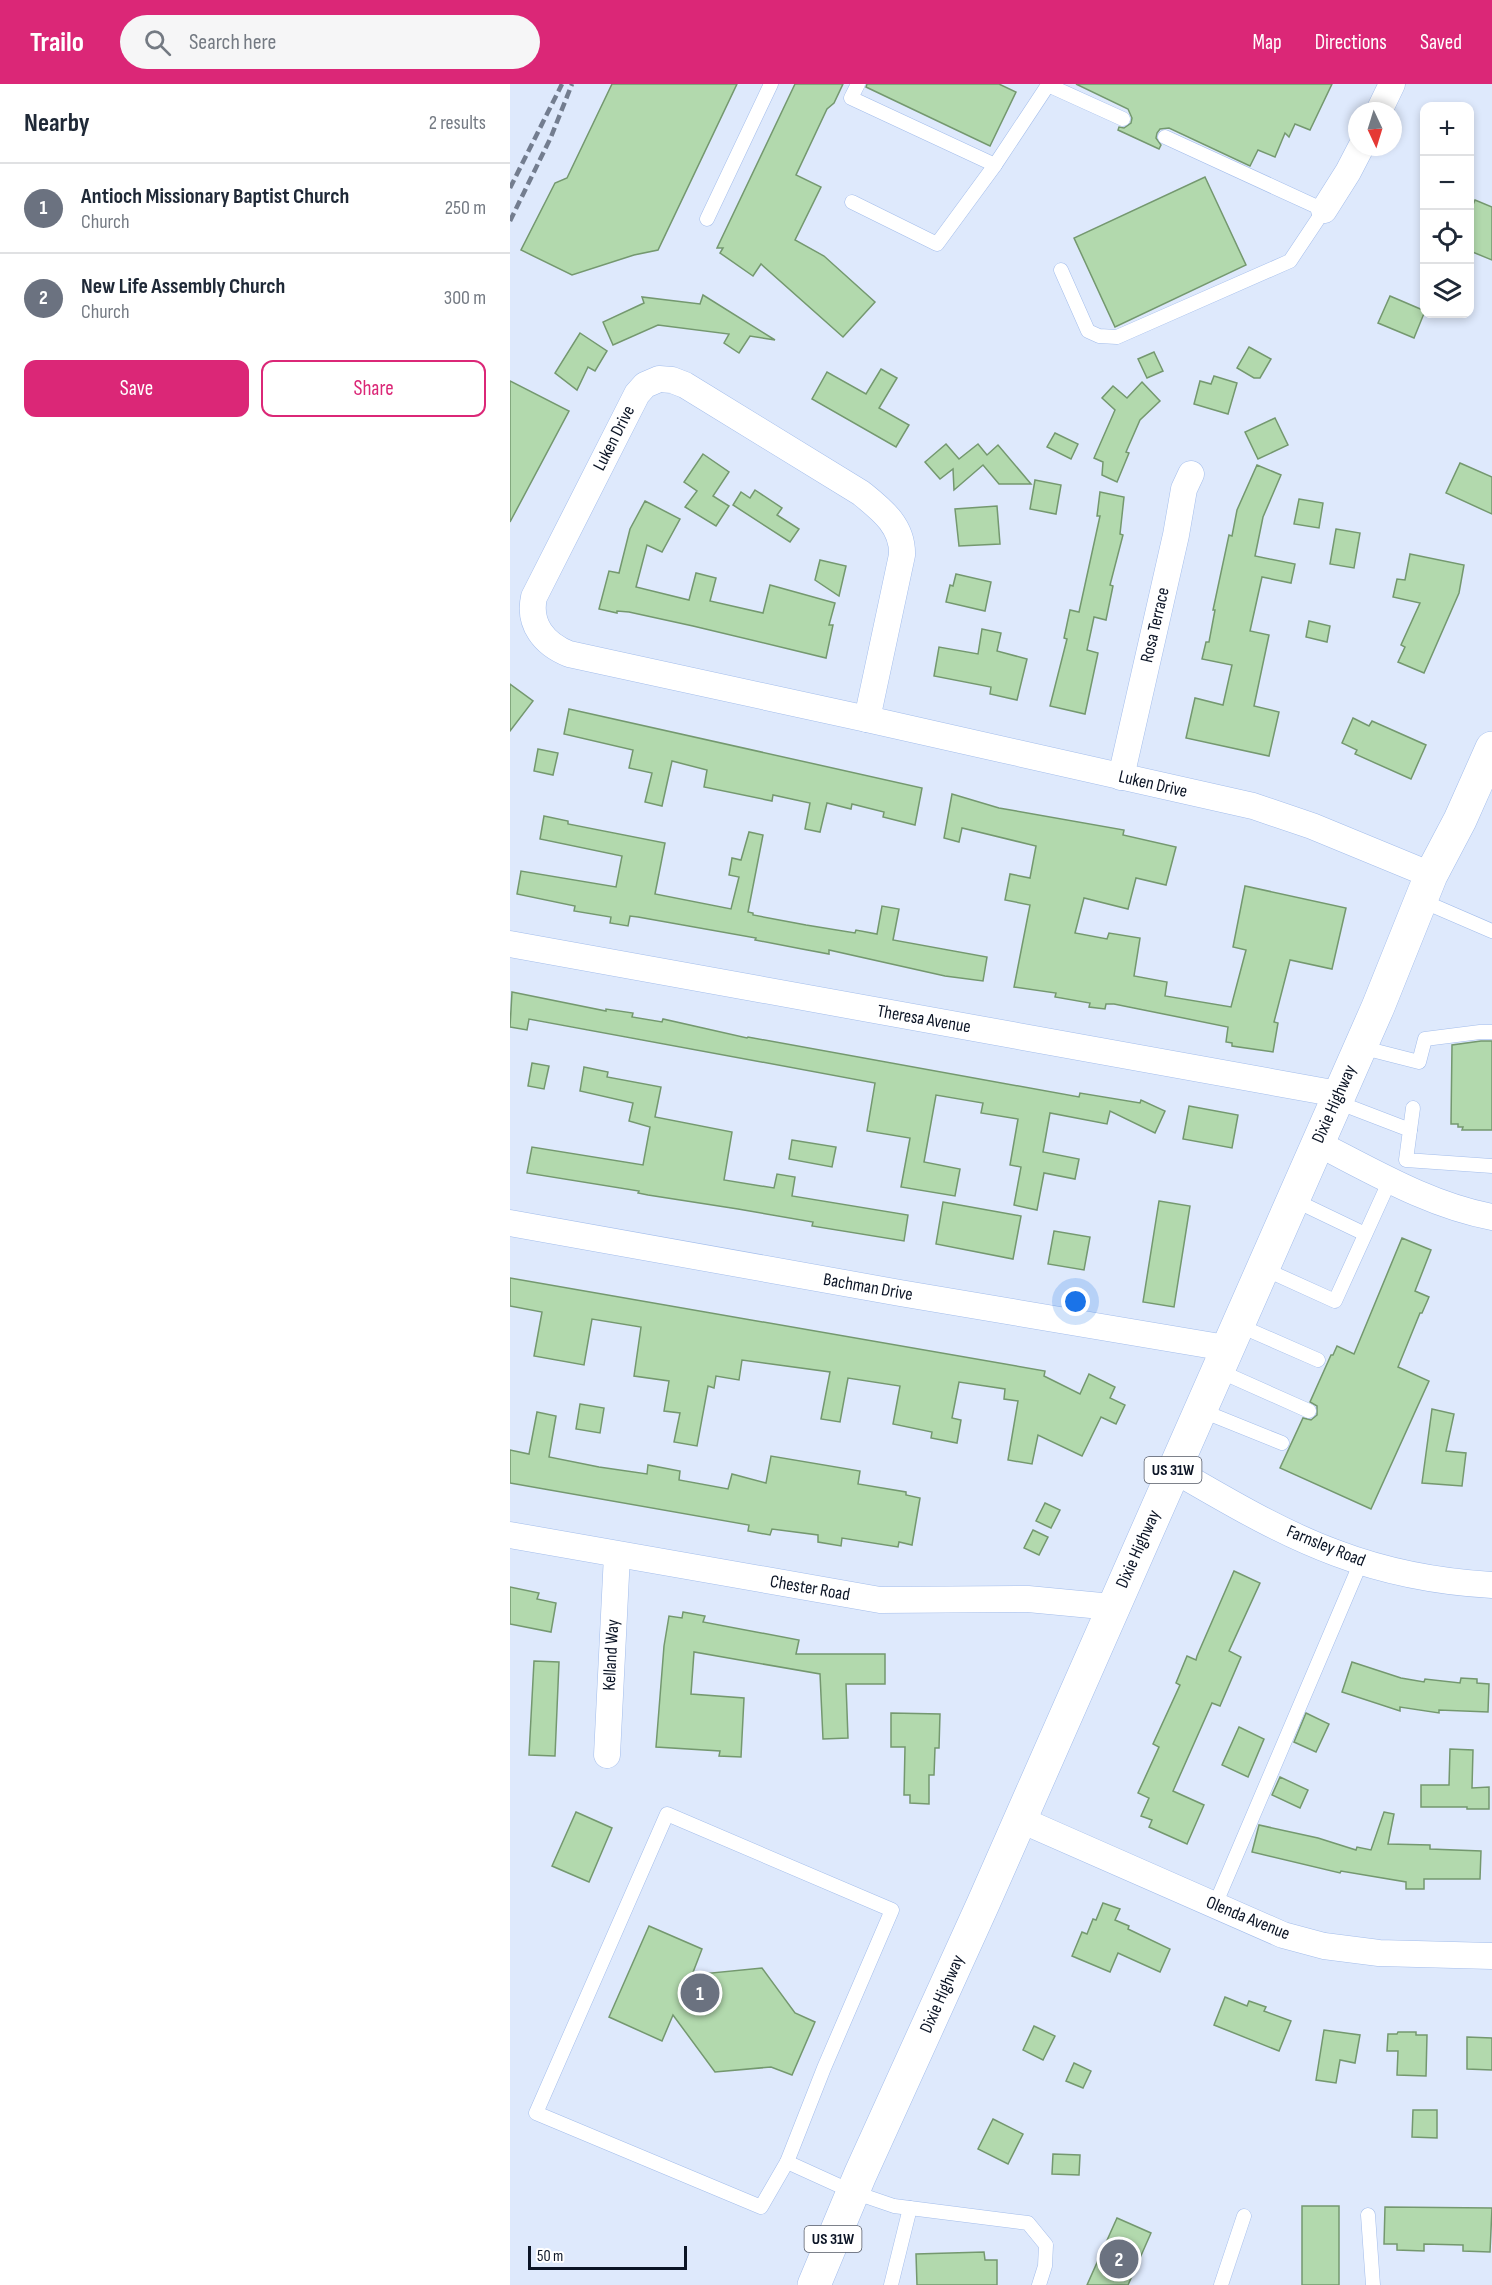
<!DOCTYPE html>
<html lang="en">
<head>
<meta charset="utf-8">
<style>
  :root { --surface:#fff; --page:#f6f6f7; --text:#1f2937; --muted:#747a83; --line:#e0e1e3; --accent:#db2777 }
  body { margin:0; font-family:"Sofia Sans Condensed",sans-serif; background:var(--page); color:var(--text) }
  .controls { position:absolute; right:18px; top:18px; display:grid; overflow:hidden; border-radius:12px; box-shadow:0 3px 9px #0003 }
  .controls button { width:54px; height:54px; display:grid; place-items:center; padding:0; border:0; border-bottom:2px solid var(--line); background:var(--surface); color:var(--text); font:30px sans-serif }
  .compass { position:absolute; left:838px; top:18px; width:54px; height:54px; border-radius:50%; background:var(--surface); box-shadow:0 3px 9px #0003; rotate:176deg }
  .scale { position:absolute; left:18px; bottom:15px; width:159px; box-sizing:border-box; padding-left:6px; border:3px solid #0b1425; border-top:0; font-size:16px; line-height:21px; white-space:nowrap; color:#0b1425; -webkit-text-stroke:4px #fff; paint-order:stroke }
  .you { position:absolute; left:566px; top:1218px; width:21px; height:21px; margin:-15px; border:4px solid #fff; border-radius:50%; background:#1a73e8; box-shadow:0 0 0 9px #1a73e833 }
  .badge { display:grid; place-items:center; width:39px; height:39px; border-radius:50%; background:var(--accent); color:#fff; font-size:20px; font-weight:700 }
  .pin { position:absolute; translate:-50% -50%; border:3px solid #fff; box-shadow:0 2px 6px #0006 }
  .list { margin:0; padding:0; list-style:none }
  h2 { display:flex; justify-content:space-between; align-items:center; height:78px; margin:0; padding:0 24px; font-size:26px }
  h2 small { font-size:20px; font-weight:400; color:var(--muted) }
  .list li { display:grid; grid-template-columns:39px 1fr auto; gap:18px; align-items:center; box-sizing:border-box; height:90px; padding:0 24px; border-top:2px solid var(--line) }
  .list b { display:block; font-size:22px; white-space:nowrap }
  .list p { margin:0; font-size:20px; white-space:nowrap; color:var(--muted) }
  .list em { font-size:20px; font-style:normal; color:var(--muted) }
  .actions { display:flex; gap:12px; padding:18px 24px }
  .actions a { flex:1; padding:14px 0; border:2px solid var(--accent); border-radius:12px; text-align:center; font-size:21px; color:var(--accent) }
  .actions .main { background:var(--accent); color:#fff }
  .icon { flex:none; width:33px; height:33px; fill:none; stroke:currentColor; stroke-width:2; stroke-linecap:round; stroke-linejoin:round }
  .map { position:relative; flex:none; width:982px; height:2201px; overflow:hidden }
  header { display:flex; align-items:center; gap:36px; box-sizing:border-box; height:84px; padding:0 30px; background:var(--accent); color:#fff }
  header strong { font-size:28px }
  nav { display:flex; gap:33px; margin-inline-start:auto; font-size:21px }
  .search { width:420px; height:54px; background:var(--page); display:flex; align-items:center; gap:15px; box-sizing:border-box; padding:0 21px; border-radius:33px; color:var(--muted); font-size:22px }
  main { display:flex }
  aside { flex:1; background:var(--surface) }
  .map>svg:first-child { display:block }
  .building { fill:#b2d9ad; stroke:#74986f; stroke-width:1.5 }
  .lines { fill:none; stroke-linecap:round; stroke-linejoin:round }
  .lane-casing { stroke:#a3bdeb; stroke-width:15 }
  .street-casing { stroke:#a3bdeb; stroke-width:27 }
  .primary-casing { stroke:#a3bdeb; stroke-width:34 }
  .lane { stroke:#fff; stroke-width:14 }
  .street { stroke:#fff; stroke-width:26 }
  .primary { stroke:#fff; stroke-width:33 }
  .rail { stroke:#737d8f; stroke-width:4.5; stroke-dasharray:9 4.5; stroke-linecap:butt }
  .labels { text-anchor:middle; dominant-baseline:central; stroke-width:4.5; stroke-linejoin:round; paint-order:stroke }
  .shield { fill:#fff; stroke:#545a66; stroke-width:1.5 }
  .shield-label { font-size:16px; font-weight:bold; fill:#0b1425 }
  .street-label { font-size:18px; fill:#0b1425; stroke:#fff }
</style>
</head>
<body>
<header>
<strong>Trailo</strong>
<div class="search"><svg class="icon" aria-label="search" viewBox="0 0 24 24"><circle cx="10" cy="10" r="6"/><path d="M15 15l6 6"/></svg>Search here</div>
<nav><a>Map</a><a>Directions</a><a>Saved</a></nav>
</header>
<main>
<aside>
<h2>Nearby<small>2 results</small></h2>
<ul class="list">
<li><span class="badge" style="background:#6b7280">1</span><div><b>Antioch Missionary Baptist Church</b><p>Church</p></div><em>250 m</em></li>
<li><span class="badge" style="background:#6b7280">2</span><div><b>New Life Assembly Church</b><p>Church</p></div><em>300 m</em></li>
</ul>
<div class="actions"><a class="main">Save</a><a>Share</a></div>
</aside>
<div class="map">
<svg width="982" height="2201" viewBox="0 0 982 2201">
  <rect width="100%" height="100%" fill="#dee9fc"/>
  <g class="building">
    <path d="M102 0H227L148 166 124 171 62 191 11 166 45 99 57 94Z"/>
    <path d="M285 0H333L324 19 317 25 286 91 311 103 285 156 314 172 365 218 333 253 251 180 243 192 210 169 213 164H207Z"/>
    <path d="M357 0H489L506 8 480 62 356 3Z"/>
    <path d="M566 0H822L800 46 785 40 779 53 775 49 765 73 748 66 740 82 659 44 650 45 647 49 646 54 651 61 649 65 608 46 609 43 614 44 621 39 622 34 618 25Z"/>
    <path d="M695 93 736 181 605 243 564 154Z"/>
    <path d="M965 116 982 123V176L960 167V128Z"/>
    <path d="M193 211 265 256 240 252 229 269 214 259 219 250 148 241 103 261 93 238 134 219 132 213 190 220Z"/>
    <path d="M880 212 915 227 904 254 868 239Z"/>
    <path d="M70 249 97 267 85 287 78 283 67 306 45 289Z"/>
    <path d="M739 263 761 275 750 294H744L727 284Z"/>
    <path d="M644 268 653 287 637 294 628 275Z"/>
    <path d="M371 285 387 294 369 324 399 341 386 363 302 315 317 288 356 310Z"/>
    <path d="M704 292 727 299 718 330 684 320 690 297 701 300Z"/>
    <path d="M0 297 59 327 0 438Z"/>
    <path d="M632 298 650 317 630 336 616 368 619 369 607 398 592 391 593 378 584 374 605 326 592 314 603 302 617 314Z"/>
    <path d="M765 334 778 361 748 375 735 348Z"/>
    <path d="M545 349 568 360 561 375 537 363Z"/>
    <path d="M436 360 449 375 468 360 477 371 488 361 521 400H489L473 381 444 406 443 385 430 395 415 378Z"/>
    <path d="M193 370 219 388 203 412 219 422 206 442 175 423 187 407 174 398Z"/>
    <path d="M950 379 982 393V430L936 409Z"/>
    <path d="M747 381 771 391 753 433 745 472 785 480 781 499 752 493 740 547 759 551 744 622 769 628 759 672 676 654 685 614 713 621 722 581 692 575 696 558H699L705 526H703L719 451 722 452 727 426Z"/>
    <path d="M525 396 551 401 546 430 520 425Z"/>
    <path d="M245 406 272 424 267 431 289 445 280 458 223 421 231 408 240 414Z"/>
    <path d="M590 408 614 413 610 450 613 451 600 501 603 502 596 536 584 533 577 566 588 569 575 630 540 622 557 555 554 554 560 526 569 528 590 432H587Z"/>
    <path d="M789 415 813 419 809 444 784 440Z"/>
    <path d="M135 417 170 435 152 468 137 461 126 503 179 516 186 489 206 494 200 517 253 529 260 501 325 519 319 541H323L316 574 183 542 119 528 107 527V529L89 525 99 487 109 489 120 445Z"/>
    <path d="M487 422 490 460 449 462 445 425Z"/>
    <path d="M826 445 850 449 844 484 820 480Z"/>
    <path d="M900 470 954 481 949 509 914 589 888 578 895 563 891 561 910 519 883 513 887 495 895 496Z"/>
    <path d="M310 476 336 482 329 512 305 496Z"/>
    <path d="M446 490 481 498 475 527 436 518 440 501 443 502Z"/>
    <path d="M799 537 820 542 817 558 796 553Z"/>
    <path d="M472 545 491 549 487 567 517 575 507 616 480 610 481 603 424 592 429 563 468 570Z"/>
    <path d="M0 600 23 617 0 647Z"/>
    <path d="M59 625 412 704 405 741 373 733 374 728 342 720 341 725 317 719 310 748 295 745 300 719 263 711 262 717 194 703 197 686 162 677 152 722 135 718 142 689 119 684 123 666 54 650Z"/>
    <path d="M843 634 859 642 862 637 916 661 901 695 845 670 847 666 832 659Z"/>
    <path d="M28 665 48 669 43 691 24 687Z"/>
    <path d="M442 710 489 724 614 746 613 751 666 763 656 801 626 794 618 825 574 814 565 849 597 855 599 849 630 854 624 892 657 898 655 912 721 923 736 866 723 863 735 802 836 824 822 885 780 876 764 938 768 939 763 968 722 962V959L716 958 718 943 604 920H596L595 925 579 923 580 919 545 913 546 909 504 903 520 821 495 816 500 790 520 794 526 762 452 744 449 758 434 754Z"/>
    <path d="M34 732 58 737V740L155 759 145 810 221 825 229 793 219 791 222 774 231 776 239 748 253 751 238 828 243 829V831L296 841 345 849 346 846 367 850 372 822 389 825 383 856 477 873 473 897 435 892 319 866V870L292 865 245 856 246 854 128 833 120 832 118 842 100 839 101 833 64 827 65 822 7 810 11 787 106 803 112 772 30 755Z"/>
    <path d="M2 908 96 927V925L123 929 122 933 152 938 153 935 237 954 238 953 569 1013 570 1009 630 1019 631 1016 655 1027 645 1049 600 1027 597 1040 540 1029 533 1068 569 1075 565 1095 534 1089 527 1126 504 1121 511 1083 500 1081 508 1035 471 1029 473 1019 426 1011 414 1078 450 1085 445 1112 391 1103 400 1054 357 1047 365 999 19 935 17 946 0 943Z"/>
    <path d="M971 957H982V1046H952L953 1043H948V1040H941L942 961Z"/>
    <path d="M22 979 39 982 34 1005 18 1002Z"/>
    <path d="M74 983 98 988 97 993 151 1003 145 1033 222 1048 214 1096 264 1104 267 1090 285 1093 282 1112 398 1131 394 1157 302 1142 303 1138 228 1125 138 1111 128 1109 129 1107 17 1089 22 1063 133 1081 140 1043 119 1037 123 1019 70 1007Z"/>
    <path d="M679 1022 728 1031 722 1064 673 1055Z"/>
    <path d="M282 1056 326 1063 322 1083 279 1075Z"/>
    <path d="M649 1117 680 1122 664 1223 633 1218Z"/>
    <path d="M433 1118 511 1132 503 1175 426 1160Z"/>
    <path d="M544 1147 580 1153 574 1186 538 1180Z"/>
    <path d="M892 1154 921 1166 905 1207 919 1213 912 1229H910L888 1283 919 1297 861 1425 770 1384 793 1334 801 1336 807 1331V1322L800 1318 821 1271H823L827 1262 844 1270Z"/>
    <path d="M0 1194 535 1287 534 1292 570 1310 579 1290 605 1303 600 1314 615 1321 606 1340 591 1333 572 1372 528 1351 522 1380 498 1376 508 1317 494 1315 495 1305 449 1298 442 1334 451 1336 447 1359 421 1354 422 1348 383 1340 390 1302 338 1294 330 1338 311 1335 320 1288 232 1276 229 1296 206 1292 204 1304 198 1302 187 1362 164 1358 170 1329 154 1327 159 1297 124 1292 131 1243 82 1235 74 1281 24 1272 32 1228 0 1222Z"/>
    <path d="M70 1320 94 1324 90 1349 66 1345Z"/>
    <path d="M922 1325 944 1330 936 1367 956 1369 952 1402 912 1399Z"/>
    <path d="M27 1328 46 1332 39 1373 89 1383 137 1390 138 1381 170 1387 169 1396 218 1405 222 1390 256 1399 261 1372 350 1387 348 1400 396 1408V1411L410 1414 402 1461 389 1458 388 1463 332 1454 331 1462 308 1458V1451L262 1445 260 1451 238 1447 239 1441 0 1399V1366L19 1370Z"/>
    <path d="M535 1419 550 1426 541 1444 526 1437Z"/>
    <path d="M523 1446 538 1453 529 1471 514 1464Z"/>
    <path d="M724 1487 750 1499 719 1567 731 1573 710 1622 702 1619 663 1707 694 1721 677 1760 639 1743 642 1736 631 1732 639 1714 628 1709 649 1663 643 1660 670 1601 666 1599 677 1572 686 1576 687 1572Z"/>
    <path d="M0 1503 29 1509 27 1515 46 1519 41 1548 0 1540Z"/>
    <path d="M173 1528 195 1532 193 1538 289 1556 286 1570H375V1600H336L338 1654 313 1655 310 1590 184 1568 181 1610 234 1614 231 1673 209 1672 210 1667 146 1663 154 1562 159 1532 172 1534Z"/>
    <path d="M24 1577 49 1578 45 1672 19 1671Z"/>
    <path d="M842 1578 891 1594 914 1598 915 1595 950 1599 951 1594 967 1595V1599L979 1600 978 1628 929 1626V1629L890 1623V1627L832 1608Z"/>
    <path d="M381 1629 430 1630 429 1664H425L424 1691H419V1720L400 1719V1711H394L395 1663H381Z"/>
    <path d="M796 1629 819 1640 806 1668 784 1658Z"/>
    <path d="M729 1643 754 1655 738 1693 712 1681Z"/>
    <path d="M940 1665 963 1666 962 1704 979 1703V1725H957V1723H911V1701H939Z"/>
    <path d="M770 1693 798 1706 790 1724 762 1711Z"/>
    <path d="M66 1728 102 1744 79 1798 42 1782Z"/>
    <path d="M874 1728 884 1730 878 1760 920 1761V1765L971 1767 970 1795H914V1805H896V1798L831 1787 830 1789 742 1768 749 1741 808 1754 846 1766 847 1763 861 1766Z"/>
    <path d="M593 1819 610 1825 605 1836 619 1842 618 1845 660 1865 650 1888 608 1869 600 1888 562 1872 572 1848 577 1850 583 1835 586 1836Z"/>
    <path d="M139 1842 192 1865 182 1891 252 1884 285 1929 305 1938 282 1991 261 1983 205 1988 163 1931 152 1957 99 1933Z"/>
    <path d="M715 1913 737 1922 739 1917 756 1923 754 1927 781 1937 769 1967 704 1941Z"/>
    <path d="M524 1942 545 1952 533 1976 513 1966Z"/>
    <path d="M814 1946 850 1951 845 1979 830 1976 826 1999 806 1996Z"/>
    <path d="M888 1948H906V1951H917L916 1992 887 1991 888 1967H877L878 1950H887Z"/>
    <path d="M957 1953 982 1954V1986L957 1985Z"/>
    <path d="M564 1979 581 1987 573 2004 556 1997Z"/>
    <path d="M903 2026H927V2054L902 2053Z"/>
    <path d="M483 2035 513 2050 498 2080 468 2065Z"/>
    <path d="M543 2070 570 2071 569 2091 542 2090Z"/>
    <rect x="792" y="2122" width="37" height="79"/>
    <path d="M875 2123 982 2124 980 2168 953 2167V2161L914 2160V2167L887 2166V2160H874Z"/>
    <path d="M607 2134 641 2149 618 2201H577Z"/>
    <path d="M474 2168 475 2176H487V2201H407L406 2170Z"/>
  </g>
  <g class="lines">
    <defs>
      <g id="lane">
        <path d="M348 0 341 14 485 81 538 1 613 35"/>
        <path d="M342 118 427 160 485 81"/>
        <path d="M197 135 261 0"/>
        <path d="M551 186 578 247 589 252 607 253 780 177 814 126 655 53"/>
        <path d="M910 816 982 847"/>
        <path d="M850 963 909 978 915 955 970 948H982"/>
        <path d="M827 1018 900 1046 896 1076 982 1082"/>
        <path d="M900 1046 903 1024"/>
        <path d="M782 1115 855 1150"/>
        <path d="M752 1184 825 1217 880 1096"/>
        <path d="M728 1241 808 1276"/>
        <path d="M707 1286 799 1327"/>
        <path d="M690 1326 772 1359"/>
        <path d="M157 1730 382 1826 314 1984 277 2078 251 2123 26 2029Z"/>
        <path d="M705 1821 851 1478"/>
        <path d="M277 2078 343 2108 384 2122 518 2139 536 2161 535 2182 529 2201"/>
        <path d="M858 2131 863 2201"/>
        <path d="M381 2201 400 2124"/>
        <path d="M711 2201 734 2132"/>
      </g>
      <g id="street">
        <path d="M869 27 882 0"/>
        <path d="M814 126 838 88 851 63"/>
        <path d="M149 295 162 296 175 301 351 409C372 426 393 442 392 471L357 635 59 570C34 560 18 540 24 513L127 310 135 301Z"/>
        <path d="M357 635 743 722 802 742 921 791"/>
        <path d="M611 693 666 451 674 405 681 390"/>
        <path d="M0 860 828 1010"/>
        <path d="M807 1059C864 1088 919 1121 982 1133"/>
        <path d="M0 1139 390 1209 716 1264"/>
        <path d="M664 1386C716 1416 769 1448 826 1469 876 1488 929 1498 982 1501"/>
        <path d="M0 1451 370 1516 518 1515 602 1523"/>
        <path d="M97 1671 107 1471"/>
        <path d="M509 1735 773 1851 814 1862 869 1869 982 1872"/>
      </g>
      <path id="primary" d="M304 2201 350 2091 473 1820 868 923 921 791 950 736 982 664"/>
    </defs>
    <use href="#lane" class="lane-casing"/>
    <use href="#street" class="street-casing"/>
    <use href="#primary" class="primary-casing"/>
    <use href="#lane" class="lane"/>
    <use href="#street" class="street"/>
    <use href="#primary" class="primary"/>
    <g class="rail">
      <path d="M0 104 52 0"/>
      <path d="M0 137 41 53 62 0"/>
    </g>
  </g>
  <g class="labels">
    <g class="shield">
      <rect x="634.5" y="1373" width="57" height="26" rx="4.5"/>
      <rect x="294.5" y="2142" width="57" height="26" rx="4.5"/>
    </g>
    <g class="shield-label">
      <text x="663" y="1386">US 31W</text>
      <text x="323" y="2155">US 31W</text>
    </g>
    <g class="street-label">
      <text transform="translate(104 354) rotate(-63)">Luken Drive</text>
      <text transform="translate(645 541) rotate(-77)">Rosa Terrace</text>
      <text transform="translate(643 700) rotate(13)">Luken Drive</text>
      <text transform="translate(414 935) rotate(10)">Theresa Avenue</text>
      <text transform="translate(824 1020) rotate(-66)">Dixie Highway</text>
      <text transform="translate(358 1203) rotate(10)">Bachman Drive</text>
      <text transform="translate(816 1462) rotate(22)">Farnsley Road</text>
      <text transform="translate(628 1465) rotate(-66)">Dixie Highway</text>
      <text transform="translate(300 1504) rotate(10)">Chester Road</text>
      <text transform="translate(101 1571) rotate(-87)">Kelland Way</text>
      <text transform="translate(738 1834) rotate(22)">Olenda Avenue</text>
      <text transform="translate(432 1910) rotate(-66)">Dixie Highway</text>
    </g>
  </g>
</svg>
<div class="controls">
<button>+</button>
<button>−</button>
<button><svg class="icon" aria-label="locate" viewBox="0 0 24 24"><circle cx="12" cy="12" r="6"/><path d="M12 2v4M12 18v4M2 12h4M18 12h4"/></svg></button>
<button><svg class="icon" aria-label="layers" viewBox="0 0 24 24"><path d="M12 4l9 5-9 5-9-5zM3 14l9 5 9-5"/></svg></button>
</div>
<svg class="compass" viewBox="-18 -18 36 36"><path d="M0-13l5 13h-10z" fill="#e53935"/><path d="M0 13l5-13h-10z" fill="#747a83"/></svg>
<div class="scale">50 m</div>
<div class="you"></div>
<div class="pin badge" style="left:190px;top:1909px;background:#6b7280">1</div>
<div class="pin badge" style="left:609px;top:2175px;background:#6b7280">2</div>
</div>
</main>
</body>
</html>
